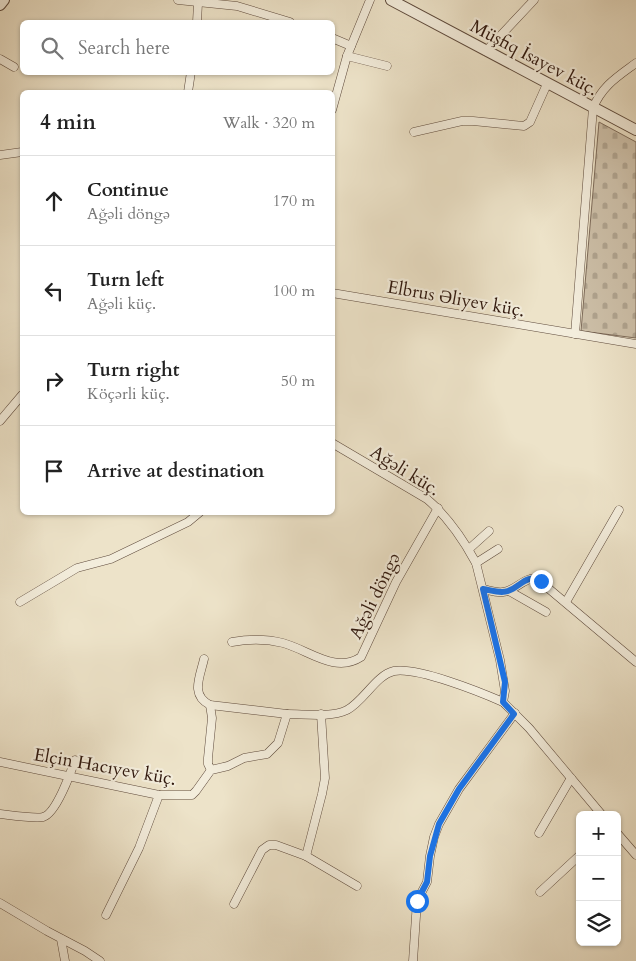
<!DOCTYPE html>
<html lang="en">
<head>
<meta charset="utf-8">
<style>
  :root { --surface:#fff; --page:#f2f2f2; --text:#222; --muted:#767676; --line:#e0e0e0 }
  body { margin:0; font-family:Cardo,serif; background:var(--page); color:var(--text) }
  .controls { position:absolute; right:15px; bottom:15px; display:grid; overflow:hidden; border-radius:8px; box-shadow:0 1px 4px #0004 }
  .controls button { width:45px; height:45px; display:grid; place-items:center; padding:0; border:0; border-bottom:1px solid var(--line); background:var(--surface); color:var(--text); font:25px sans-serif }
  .stop { position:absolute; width:15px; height:15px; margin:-11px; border:4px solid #1a73e8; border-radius:50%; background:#fff }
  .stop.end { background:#1a73e8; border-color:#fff; box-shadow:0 1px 5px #0008 }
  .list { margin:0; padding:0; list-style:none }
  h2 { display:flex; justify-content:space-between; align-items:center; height:65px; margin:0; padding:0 20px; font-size:21px }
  h2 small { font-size:16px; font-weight:400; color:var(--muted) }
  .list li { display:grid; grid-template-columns:32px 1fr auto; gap:15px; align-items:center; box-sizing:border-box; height:90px; padding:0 20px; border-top:1px solid var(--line) }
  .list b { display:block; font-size:19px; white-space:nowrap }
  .list p { margin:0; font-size:16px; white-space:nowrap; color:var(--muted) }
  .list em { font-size:16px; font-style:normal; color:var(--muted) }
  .icon { flex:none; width:28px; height:28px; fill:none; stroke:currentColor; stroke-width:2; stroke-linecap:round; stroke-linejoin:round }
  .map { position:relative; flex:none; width:636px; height:961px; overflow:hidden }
  .search { position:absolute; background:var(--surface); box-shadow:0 1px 4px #0004; left:20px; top:20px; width:315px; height:55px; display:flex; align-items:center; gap:12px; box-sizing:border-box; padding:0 18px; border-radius:8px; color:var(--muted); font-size:19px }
  .panel { position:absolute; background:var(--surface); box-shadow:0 1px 4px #0004; left:20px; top:90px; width:315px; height:425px; border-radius:8px }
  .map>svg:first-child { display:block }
  .cemetery { fill:url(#cemetery-stones); stroke:#7e6c5b }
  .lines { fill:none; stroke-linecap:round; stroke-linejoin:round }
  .minor-casing { stroke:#5e4a3c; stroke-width:9 }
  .tertiary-casing { stroke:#5e4a3c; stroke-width:12 }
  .minor { stroke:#f3eddc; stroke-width:8 }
  .tertiary { stroke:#f3eddc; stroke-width:10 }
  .route { stroke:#1a73e8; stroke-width:6 }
  .labels { text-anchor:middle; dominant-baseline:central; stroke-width:4.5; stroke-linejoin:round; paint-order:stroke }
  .street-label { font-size:18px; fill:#2f170d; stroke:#f3eddc }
</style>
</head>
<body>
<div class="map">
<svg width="636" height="961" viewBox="0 0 636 961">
  <defs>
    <pattern id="cemetery-stones" width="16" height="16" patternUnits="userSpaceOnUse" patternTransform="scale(1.25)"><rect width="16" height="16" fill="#cdc0a9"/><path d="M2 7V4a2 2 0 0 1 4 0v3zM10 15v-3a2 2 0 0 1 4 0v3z" fill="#b0a490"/></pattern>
  </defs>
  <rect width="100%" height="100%" fill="#ede3c9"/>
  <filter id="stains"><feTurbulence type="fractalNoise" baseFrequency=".004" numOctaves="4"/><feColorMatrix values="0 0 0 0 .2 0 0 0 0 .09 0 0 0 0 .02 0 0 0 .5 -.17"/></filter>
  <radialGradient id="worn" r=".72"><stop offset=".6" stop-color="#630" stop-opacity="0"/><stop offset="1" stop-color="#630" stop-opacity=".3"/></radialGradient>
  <path class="cemetery" d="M599 122 636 142V338L581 331Z"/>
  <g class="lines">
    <defs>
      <g id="minor">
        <path d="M178 0 237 6 290 22"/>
        <path d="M197 22 198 3"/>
        <path d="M332 38 351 46"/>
        <path d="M486 51 534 0"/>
        <path d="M347 56 387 66"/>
        <path d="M0 59 14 67"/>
        <path d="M188 92 191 72"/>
        <path d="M332 110 347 56 370 0"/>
        <path d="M414 132 462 121H473L524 126 530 122 547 84"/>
        <path d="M0 155 22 152"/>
        <path d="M332 293 636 344"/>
        <path d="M575 334 593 108C602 86 617 77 636 63"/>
        <path d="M0 421 22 395"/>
        <path d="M332 443 427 499C448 517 463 539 476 563L500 660 505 691 503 702 529 728 602 815"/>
        <path d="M469 549 489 531"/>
        <path d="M476 563 498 549"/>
        <path d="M483 589C489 590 496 593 503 592 515 591 523 578 536 578L636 662"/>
        <path d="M509 591 546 612"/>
        <path d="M20 602 77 568 111 559 188 522 200 512"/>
        <path d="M566 602 619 510"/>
        <path d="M232 642C249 639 267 639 283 643 309 650 335 674 361 657L396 582 438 508"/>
        <path d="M204 659C200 677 190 695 210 705L287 714"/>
        <path d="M210 705 212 718 208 758V764L211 770"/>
        <path d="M0 762 159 795H192L196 791 211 770 228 766 244 758 267 754 278 743 287 714C306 714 330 718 347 710 364 701 376 675 394 671 418 667 480 692 503 702"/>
        <path d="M0 814C9 815 36 819 43 817 56 814 71 772 75 760"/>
        <path d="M539 833 571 778"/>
        <path d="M617 833 636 855"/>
        <path d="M306 856 357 886"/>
        <path d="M540 892 580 855"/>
        <path d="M0 903 47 931 85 951 100 961"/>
        <path d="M234 904 262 850 269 845H276L306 856 322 794 325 778 321 714"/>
        <path d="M106 915 139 848 159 795"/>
        <path d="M61 939 65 961"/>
        <path d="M413 961 417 901 427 882 430 856 434 837 439 824 459 789 515 713"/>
      </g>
      <g id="tertiary">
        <path d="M391 0 636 130"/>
        <path d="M0 5 4 0"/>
      </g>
    </defs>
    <use href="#minor" class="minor-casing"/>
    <use href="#tertiary" class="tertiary-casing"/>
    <use href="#minor" class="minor"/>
    <use href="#tertiary" class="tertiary"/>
  </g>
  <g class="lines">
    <path class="route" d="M417 901 427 882 430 856 439 824 459 789 514 714 503 702 505 682 483 589C491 590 500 594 508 591 520 587 527 573 541 581"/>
  </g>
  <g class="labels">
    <g class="street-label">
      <text transform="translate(534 58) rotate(28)">Müşfiq İsayev küç.</text>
      <text transform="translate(456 299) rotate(10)">Elbrus Əliyev küç.</text>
      <text transform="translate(405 471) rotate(32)">Ağəli küç.</text>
      <text transform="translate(375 596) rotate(-64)">Ağəli döngə</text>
      <text transform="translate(105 767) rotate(10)">Elçin Hacıyev küç.</text>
    </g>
  </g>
  <rect width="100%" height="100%" filter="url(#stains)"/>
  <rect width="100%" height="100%" fill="url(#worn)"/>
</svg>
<div class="controls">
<button>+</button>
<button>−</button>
<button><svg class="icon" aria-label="layers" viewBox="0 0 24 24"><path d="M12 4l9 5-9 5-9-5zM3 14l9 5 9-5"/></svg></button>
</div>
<div class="stop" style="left:417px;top:901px"></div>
<div class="stop end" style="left:541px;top:581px"></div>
<div class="search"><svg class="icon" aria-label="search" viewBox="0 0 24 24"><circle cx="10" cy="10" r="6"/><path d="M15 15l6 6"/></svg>Search here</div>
<section class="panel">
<h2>4 min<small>Walk · 320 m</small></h2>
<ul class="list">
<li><svg class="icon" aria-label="ahead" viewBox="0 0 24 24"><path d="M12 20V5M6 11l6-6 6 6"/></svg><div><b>Continue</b><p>Ağəli döngə</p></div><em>170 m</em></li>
<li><svg class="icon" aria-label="left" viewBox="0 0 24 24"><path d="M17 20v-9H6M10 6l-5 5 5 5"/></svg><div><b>Turn left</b><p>Ağəli küç.</p></div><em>100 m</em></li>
<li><svg class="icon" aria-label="right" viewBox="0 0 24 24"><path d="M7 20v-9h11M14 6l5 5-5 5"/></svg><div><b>Turn right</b><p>Köçərli küç.</p></div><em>50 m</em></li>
<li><svg class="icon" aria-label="arrive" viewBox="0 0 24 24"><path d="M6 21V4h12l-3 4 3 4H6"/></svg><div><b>Arrive at destination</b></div></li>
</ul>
</section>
</div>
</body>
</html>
